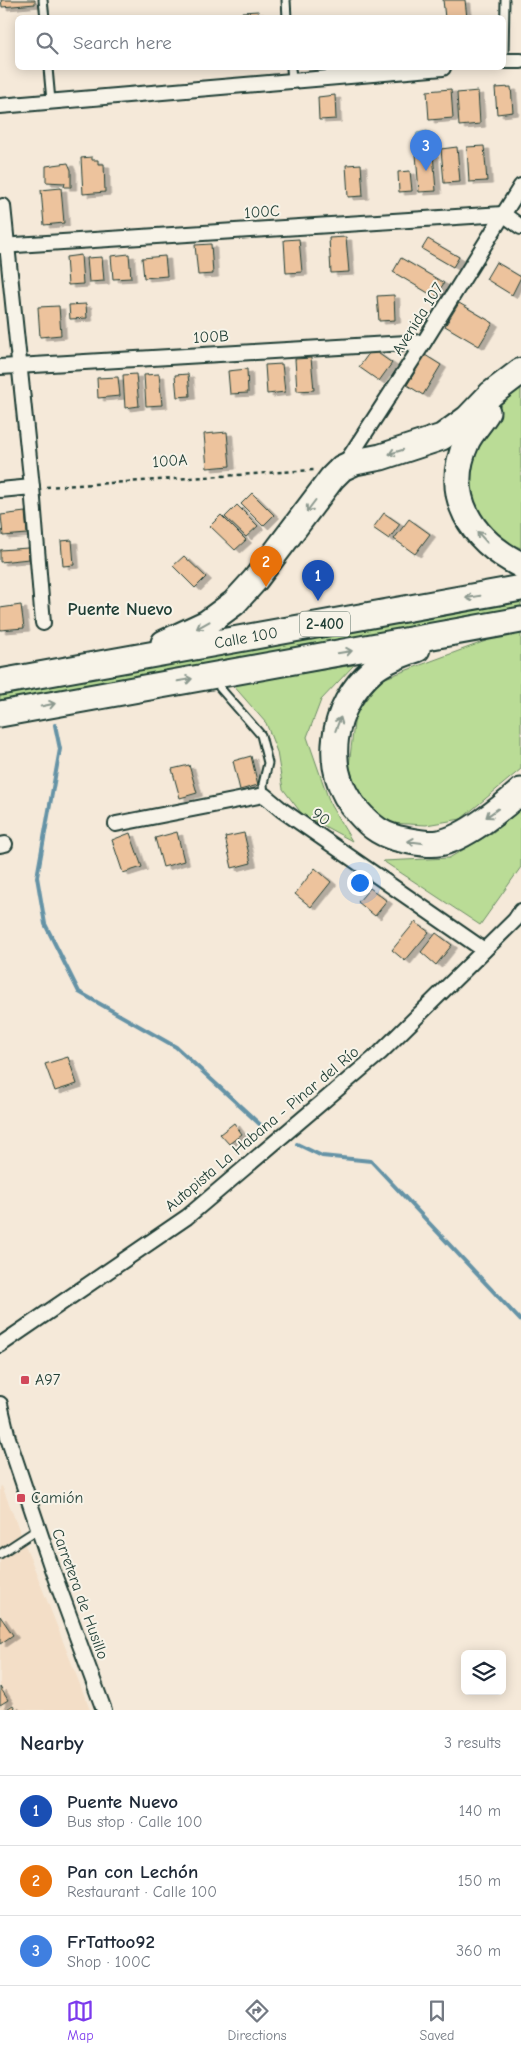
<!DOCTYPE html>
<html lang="en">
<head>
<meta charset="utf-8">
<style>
  :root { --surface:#fff; --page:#f2f2f3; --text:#1f2937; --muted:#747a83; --line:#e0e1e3; --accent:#7c3aed }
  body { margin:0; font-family:"Comic Neue",sans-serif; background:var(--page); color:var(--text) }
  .controls { position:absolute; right:15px; bottom:15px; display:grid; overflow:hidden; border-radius:8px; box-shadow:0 2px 12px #0003 }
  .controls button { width:45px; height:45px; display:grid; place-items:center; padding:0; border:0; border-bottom:1px solid var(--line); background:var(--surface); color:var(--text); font:25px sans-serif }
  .you { position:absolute; left:359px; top:882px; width:18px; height:18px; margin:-12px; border:4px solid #fff; border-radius:50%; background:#1a73e8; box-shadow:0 0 0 8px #1a73e833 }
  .badge { display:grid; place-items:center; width:32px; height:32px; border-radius:50%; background:var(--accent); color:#fff; font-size:16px; font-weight:700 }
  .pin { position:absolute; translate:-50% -41px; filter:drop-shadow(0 1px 2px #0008) }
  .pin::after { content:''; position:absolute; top:26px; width:18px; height:15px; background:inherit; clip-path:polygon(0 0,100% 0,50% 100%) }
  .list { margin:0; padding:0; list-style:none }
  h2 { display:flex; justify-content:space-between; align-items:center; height:65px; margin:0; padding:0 20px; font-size:21px }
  h2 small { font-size:16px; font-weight:400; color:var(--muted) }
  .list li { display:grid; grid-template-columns:32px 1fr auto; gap:15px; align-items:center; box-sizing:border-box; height:70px; padding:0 20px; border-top:1px solid var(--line) }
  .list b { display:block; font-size:19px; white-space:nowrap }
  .list p { margin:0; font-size:16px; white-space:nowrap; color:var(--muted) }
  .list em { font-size:16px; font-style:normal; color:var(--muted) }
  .icon { flex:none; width:28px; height:28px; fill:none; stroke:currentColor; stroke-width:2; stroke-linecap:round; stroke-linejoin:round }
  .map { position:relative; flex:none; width:521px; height:1710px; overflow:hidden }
  .search { position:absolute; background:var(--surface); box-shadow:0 2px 12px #0003; left:15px; right:15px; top:15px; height:55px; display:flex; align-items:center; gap:12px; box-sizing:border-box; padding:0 18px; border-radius:8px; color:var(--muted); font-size:19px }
  .sheet { height:275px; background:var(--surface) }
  nav { display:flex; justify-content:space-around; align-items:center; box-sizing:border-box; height:70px; border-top:1px solid var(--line); background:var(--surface); font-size:14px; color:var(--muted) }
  nav a { display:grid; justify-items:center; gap:2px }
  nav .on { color:var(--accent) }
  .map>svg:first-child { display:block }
  .built { fill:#f3dec7 }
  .green { fill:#badc96; stroke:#6c8c65 }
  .water { fill:#93ccf2; stroke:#6593a6 }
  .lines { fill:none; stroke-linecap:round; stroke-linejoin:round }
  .stream { stroke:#6593a6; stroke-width:4 }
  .building { fill:#edc39d; stroke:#1f3d34; filter:url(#shadow) }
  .lane-casing { stroke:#1f3d34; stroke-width:11 }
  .street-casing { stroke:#1f3d34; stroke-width:18 }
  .highway-casing { stroke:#1f3d34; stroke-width:29 }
  .path { stroke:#1f3d34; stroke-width:2.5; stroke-dasharray:4 4; stroke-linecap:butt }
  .lane { stroke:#f7f3e8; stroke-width:7 }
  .street { stroke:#f7f3e8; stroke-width:14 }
  .highway { stroke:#f7f3e8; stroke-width:25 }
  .oneway { stroke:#8b988e }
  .poi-dot { fill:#d1495b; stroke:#f7f3e8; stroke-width:2 }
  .labels { text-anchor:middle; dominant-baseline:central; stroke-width:4; stroke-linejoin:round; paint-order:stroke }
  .shield { fill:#f7f3e8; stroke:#60746a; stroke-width:1 }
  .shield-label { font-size:15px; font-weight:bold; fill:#1f3d34 }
  .street-label { font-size:16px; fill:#1f3d34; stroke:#f7f3e8 }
  .poi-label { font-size:16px; fill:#1f3d34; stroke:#f7f3e8; text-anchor:start }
  .neighbourhood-label { font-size:18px; font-weight:bold; fill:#1f3d34; stroke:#f7f3e8 }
</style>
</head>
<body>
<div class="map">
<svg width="521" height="1710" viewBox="0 0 521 1710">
  <defs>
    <filter id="shadow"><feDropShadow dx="5.5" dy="3" stdDeviation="0" flood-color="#0004"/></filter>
  </defs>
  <rect width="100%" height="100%" fill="#f5e9d9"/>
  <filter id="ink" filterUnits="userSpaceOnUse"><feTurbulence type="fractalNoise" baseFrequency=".02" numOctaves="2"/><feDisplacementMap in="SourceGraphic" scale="10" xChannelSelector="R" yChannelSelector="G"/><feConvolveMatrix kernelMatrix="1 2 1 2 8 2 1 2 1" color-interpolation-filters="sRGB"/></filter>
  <g filter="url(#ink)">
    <path class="built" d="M2 1486 90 1710H0V1487Z"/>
    <g class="green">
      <path d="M521 388V548L497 539 478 517 468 492 467 466 483 430 503 402Z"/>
      <path d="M521 595V613L0 706V689Z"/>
      <path d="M521 633V769L461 819 426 825 390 823 361 800 349 766 355 715 380 680 491 639Z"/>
      <path d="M354 665 321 700 307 737 331 806 352 841 302 814 283 789 277 752 266 723 232 684Z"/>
      <path d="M521 809V867L480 925 383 861 449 858 492 833Z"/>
    </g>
    <path class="water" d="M427 131 433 134 435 139 434 143 438 146 435 150 429 151 426 147 416 148 415 139 417 133Z"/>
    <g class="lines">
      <g class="stream">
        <path d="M55 725 60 749 37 877 45 924 79 992 176 1047 266 1130"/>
        <path d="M297 1144 322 1156 371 1161 521 1321"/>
      </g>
    </g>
    <g class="building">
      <path d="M1 0H35V4L2 7Z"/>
      <path d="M443 0H465L467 18H445Z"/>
      <path d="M258 11V18H242V12Z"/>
      <path d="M511 87 513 112 497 114 495 88Z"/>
      <path d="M451 89 453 118 429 120 427 91Z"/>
      <path d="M478 91 480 124 459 126 457 93Z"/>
      <path d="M335 95 336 119 319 120 318 97Z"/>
      <path d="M484 146 487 181 469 182 467 147Z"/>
      <path d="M457 147 460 182 444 183 441 149Z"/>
      <path d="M433 153 436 191 419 192 416 154Z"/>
      <path d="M92 157V160H98V164H104L105 192 83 194 81 158Z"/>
      <path d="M68 163 71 170V187H64L65 183 46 182V166Z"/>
      <path d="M361 164 363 196 348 197 346 165Z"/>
      <path d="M410 171 412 191 399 192 398 172Z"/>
      <path d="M61 188 64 223 44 225 41 190Z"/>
      <path d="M346 237 349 272 331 273 329 238Z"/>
      <path d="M299 239 302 272 286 273 284 240Z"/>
      <path d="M428 239 459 257 453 267 422 249Z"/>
      <path d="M211 244 213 274 198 275 195 245Z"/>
      <path d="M129 254 131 278 113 279 111 256Z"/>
      <path d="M81 255 83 284 68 285 66 257Z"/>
      <path d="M165 256 167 276 144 278 142 258Z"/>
      <path d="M102 257 104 281 89 282 87 258Z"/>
      <path d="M401 258 444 283 435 297 393 272Z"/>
      <path d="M496 262 521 277 512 295 486 279Z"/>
      <path d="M394 295 395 320 379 321 377 296Z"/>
      <path d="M459 303 493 323 479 346 445 326Z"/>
      <path d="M86 304 87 318 70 319 69 305Z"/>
      <path d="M59 306 61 335 40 337 38 307Z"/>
      <path d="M372 349 392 363 379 381 359 367Z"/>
      <path d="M425 355 441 365 423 395 407 385Z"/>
      <path d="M311 358 314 390 297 391 295 359Z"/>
      <path d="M282 364 285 392 267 394 265 365Z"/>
      <path d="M247 369 248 393 230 394 228 371Z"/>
      <path d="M136 374 139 406 125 408 123 375Z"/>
      <path d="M159 374 162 405 146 406 144 375Z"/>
      <path d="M188 374 190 396 177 397 175 375Z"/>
      <path d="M118 377 120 396 98 398 97 378Z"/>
      <path d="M227 432 230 466 207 468 204 434Z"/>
      <path d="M252 493 274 515 263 526 241 504Z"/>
      <path d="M237 505 258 526 246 537 225 517Z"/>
      <path d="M25 512 27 534 3 536 1 515Z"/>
      <path d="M384 513 400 524 389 539 373 528Z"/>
      <path d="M221 515 246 540 235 550 210 526Z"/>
      <path d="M409 519 430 534 415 554 394 539Z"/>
      <path d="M72 540 74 565 63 566 61 541Z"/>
      <path d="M28 548 29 559 0 562V550Z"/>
      <path d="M184 556 206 577 195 588 173 566Z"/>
      <path d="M21 605 24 628 0 630V608Z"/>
      <path d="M251 756 258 785 240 790 233 761Z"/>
      <path d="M189 765 197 793 180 798 172 769Z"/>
      <path d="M177 832 184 861 163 867 155 838Z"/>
      <path d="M130 833 142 867 123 873 112 840Z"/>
      <path d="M244 833 251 863 232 868 225 837Z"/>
      <path d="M315 868 331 882 311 907 295 894Z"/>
      <path d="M370 888 387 901 375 916 358 902Z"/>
      <path d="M415 922 429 932 405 961 392 950Z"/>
      <path d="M436 933 452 945 436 965 421 952Z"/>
      <path d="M68 1057 77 1084 55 1091 45 1064Z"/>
      <path d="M234 1123 242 1134 229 1144 220 1134Z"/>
      <path d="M0 1616 13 1635 0 1644Z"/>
      <path d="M0 1687 8 1700 0 1705Z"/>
      <path d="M13 1705 16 1710H5Z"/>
    </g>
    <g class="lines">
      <defs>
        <g id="lane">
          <path d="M43 0 45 18"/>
          <path d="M286 0 287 18"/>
          <path d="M504 56 505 0"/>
          <path d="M48 68 51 101"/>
          <path d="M291 68 292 81"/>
          <path d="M220 688 261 735 268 763 263 784 264 795"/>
          <path d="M0 1554 38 1529"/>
        </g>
        <g id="street">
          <path d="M504 61H521"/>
          <path d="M0 106 443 68"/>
          <path d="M3 206 32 487 43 623"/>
          <path d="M0 246 503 214 521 227"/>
          <path d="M0 367 424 342"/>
          <path d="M345 464 424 342 521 186"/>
          <path d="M0 490 32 487"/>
          <path d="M116 824 264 795 282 810 484 950"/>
          <path d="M0 845 5 844"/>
          <path d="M0 1345 187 1217 380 1053 515 920 521 911"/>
          <path d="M0 1404 8 1438 52 1569 104 1710"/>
        </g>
        <g id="highway">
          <path d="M487 412C481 422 472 431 467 441 442 496 471 540 521 565"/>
          <path d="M164 643 207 623 234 603 255 580 332 478 342 468 355 462 381 457 442 437 468 418 491 394 521 371"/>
          <path d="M417 649C402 654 385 660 373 670 331 706 320 770 358 812 372 828 383 836 405 840 416 842 428 845 439 843 464 839 502 808 521 791"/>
          <path d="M0 682 521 588"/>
          <path d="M0 714 521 620"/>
        </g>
      </defs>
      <use href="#lane" class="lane-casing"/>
      <use href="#street" class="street-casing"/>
      <use href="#highway" class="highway-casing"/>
      <path class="path" d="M46 487 315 470"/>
      <use href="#lane" class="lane"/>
      <use href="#street" class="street"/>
      <use href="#highway" class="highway"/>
    </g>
    <defs><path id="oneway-shaft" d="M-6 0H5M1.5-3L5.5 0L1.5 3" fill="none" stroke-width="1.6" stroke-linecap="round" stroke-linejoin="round" transform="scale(1.25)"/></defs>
    <g class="oneway">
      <use href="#oneway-shaft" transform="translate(396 452) rotate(163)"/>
      <use href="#oneway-shaft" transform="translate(311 506) rotate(127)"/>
      <use href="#oneway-shaft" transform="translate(482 537) rotate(-132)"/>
      <use href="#oneway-shaft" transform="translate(473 597) rotate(170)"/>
      <use href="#oneway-shaft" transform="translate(203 625) rotate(151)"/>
      <use href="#oneway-shaft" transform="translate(345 652) rotate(-10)"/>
      <use href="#oneway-shaft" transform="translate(185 680) rotate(-10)"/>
      <use href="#oneway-shaft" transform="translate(48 705) rotate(-11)"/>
      <use href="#oneway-shaft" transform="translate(338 724) rotate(-69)"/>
      <use href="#oneway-shaft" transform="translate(492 813) rotate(144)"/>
      <use href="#oneway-shaft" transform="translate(415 842) rotate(-173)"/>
    </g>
  </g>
  <g class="poi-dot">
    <rect x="20" y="1375" width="10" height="10" rx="2.5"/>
    <rect x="16" y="1493" width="10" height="10" rx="2.5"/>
  </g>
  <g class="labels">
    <rect class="shield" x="300" y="611.5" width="50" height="25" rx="4"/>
    <g class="shield-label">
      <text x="325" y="624">2-400</text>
    </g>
    <g class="street-label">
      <text transform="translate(262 212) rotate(-4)">100C</text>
      <text transform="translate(418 319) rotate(-58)">Avenida 107</text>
      <text transform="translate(211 337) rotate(-3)">100B</text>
      <text transform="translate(170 461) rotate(-4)">100A</text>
      <text transform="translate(246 638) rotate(-10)">Calle 100</text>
      <text transform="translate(321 817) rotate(35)">90</text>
      <text transform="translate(262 1129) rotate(-40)">Autopista La Habana - Pinar del Río</text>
      <text transform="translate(80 1594) rotate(70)">Carretera de Husillo</text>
    </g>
    <g class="poi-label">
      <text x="35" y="1380">A97</text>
      <text x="31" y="1498">Camión</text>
    </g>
    <g class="neighbourhood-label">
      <text x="120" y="609">Puente Nuevo</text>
    </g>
  </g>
</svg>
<div class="controls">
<button><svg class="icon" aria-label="layers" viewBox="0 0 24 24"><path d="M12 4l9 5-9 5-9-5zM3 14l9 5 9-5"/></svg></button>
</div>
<div class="you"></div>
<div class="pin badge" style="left:318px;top:601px;background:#1a4fb4">1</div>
<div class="pin badge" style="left:266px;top:587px;background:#e8710a">2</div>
<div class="pin badge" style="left:426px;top:171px;background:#3f7fe0">3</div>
<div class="search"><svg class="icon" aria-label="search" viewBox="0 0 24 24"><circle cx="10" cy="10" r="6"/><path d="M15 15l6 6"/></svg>Search here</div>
</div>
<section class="sheet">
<h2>Nearby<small>3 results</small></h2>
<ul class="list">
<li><span class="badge" style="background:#1a4fb4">1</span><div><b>Puente Nuevo</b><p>Bus stop · Calle 100</p></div><em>140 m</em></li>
<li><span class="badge" style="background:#e8710a">2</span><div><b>Pan con Lechón</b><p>Restaurant · Calle 100</p></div><em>150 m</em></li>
<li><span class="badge" style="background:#3f7fe0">3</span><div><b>FrTattoo92</b><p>Shop · 100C</p></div><em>360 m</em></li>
</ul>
</section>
<nav>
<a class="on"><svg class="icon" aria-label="map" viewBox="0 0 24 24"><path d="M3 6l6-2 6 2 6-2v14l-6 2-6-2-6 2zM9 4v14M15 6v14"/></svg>Map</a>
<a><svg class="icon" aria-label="directions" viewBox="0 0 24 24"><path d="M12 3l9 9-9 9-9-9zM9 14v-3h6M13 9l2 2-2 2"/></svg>Directions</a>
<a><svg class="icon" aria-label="saved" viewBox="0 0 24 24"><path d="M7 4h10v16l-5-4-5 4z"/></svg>Saved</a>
</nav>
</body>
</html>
